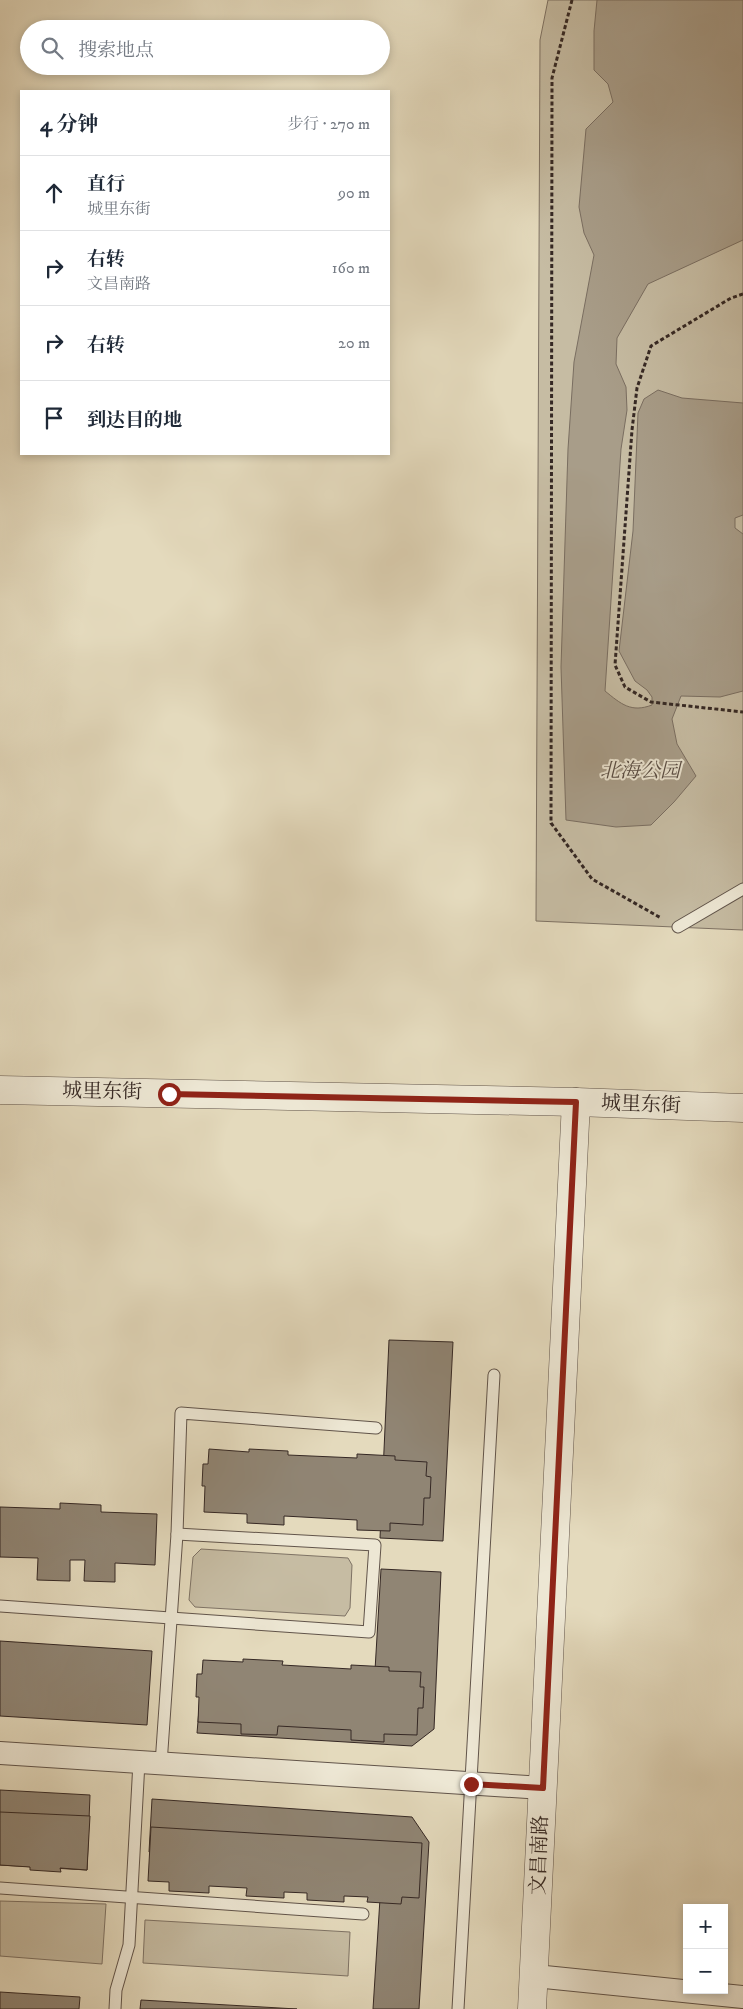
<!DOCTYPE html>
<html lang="zh">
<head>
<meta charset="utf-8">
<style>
  :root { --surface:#fff; --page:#f6f6f7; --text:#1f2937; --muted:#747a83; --line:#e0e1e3 }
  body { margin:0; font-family:"IM FELL DW Pica","Noto Serif SC",serif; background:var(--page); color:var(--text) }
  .controls { position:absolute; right:15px; bottom:15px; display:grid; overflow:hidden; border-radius:0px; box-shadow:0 2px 8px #0003 }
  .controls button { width:45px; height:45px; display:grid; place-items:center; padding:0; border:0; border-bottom:1px solid var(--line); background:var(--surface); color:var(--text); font:25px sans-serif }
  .stop { position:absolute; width:15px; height:15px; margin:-11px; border:4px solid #8f2418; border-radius:50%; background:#fff }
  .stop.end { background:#8f2418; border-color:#fff; box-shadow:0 1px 5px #0008 }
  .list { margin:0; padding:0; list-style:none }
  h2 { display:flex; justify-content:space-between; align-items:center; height:65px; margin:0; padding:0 20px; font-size:21px }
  h2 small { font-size:16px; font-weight:400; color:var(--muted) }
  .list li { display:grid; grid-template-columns:32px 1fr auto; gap:15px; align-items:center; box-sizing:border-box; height:75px; padding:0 20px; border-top:1px solid var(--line) }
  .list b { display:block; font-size:19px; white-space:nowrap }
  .list p { margin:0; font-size:16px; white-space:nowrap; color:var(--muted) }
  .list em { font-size:16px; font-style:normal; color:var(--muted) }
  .icon { flex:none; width:28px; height:28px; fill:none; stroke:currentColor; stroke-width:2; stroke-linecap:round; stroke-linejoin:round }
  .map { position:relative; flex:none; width:743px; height:2009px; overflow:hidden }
  .search { position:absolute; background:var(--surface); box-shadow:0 2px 8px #0003; left:20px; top:20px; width:370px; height:55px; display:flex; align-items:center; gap:12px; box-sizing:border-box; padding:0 18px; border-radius:28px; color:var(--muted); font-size:19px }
  .panel { position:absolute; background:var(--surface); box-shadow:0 2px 8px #0003; left:20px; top:90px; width:370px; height:365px; border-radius:0px }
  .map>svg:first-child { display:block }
  .green { fill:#c6bca3; stroke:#7e7264 }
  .water { fill:#a89d89; stroke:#7a6e61 }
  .building { fill:#908574; stroke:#352824 }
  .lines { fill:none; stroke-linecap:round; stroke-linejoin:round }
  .service-casing { stroke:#61544a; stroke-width:13 }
  .minor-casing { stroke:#61544a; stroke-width:24 }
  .tertiary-casing { stroke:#61544a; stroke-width:29 }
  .path { stroke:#352824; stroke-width:3; stroke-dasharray:4 2.5; stroke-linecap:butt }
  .service { stroke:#ede7d4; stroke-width:11 }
  .minor { stroke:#ede7d4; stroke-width:22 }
  .tertiary { stroke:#ede7d4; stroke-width:28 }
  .route { stroke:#8f2418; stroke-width:6 }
  .labels { text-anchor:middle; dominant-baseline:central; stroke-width:4; stroke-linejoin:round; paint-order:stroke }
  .park-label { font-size:20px; font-style:italic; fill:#594d44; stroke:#ede7d4 }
  .street-label { font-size:20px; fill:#352824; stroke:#ede7d4 }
</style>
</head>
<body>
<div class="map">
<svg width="743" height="2009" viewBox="0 0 743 2009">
  <rect width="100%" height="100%" fill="#e4dabd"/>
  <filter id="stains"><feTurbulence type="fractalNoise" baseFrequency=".004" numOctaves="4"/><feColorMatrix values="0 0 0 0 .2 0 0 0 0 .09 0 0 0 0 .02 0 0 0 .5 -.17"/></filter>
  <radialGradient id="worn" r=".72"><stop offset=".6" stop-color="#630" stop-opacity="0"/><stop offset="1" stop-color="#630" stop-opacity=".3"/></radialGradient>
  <g class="green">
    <path d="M548 0H743V930L536 921 540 40Z"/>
    <path d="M201 1549 348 1558 352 1565 350 1608 345 1616 195 1607 189 1600 193 1557Z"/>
    <path d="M0 1901 106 1904 102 1964 0 1956Z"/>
    <path d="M145 1920 350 1932 348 1976 143 1963Z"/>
  </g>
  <path class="water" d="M597 0H743V240L648 284 617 338 616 364 626 387 627 410 621 449 605 691C621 704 631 713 652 705V697L647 690 635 681 619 651 633 531 638 413 644 399 658 390 682 398 743 403V515L735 518V528L743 534V691L720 697 681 696 672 719 677 744 696 776 674 802 651 825 616 827 566 820 561 667 568 449 574 362 594 255 584 233 579 207 586 129 613 102 608 84 594 70V31Z"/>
  <g class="building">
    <path d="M389 1340 453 1342 443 1541 380 1538Z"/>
    <path d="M209 1449 249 1452V1449L288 1451V1455L357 1458V1454L395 1456V1460L427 1462 426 1476 431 1477 430 1498H424L423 1525 390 1523V1531L357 1530V1520L284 1516V1525L247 1523V1514L204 1512 205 1486H202L203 1464H208Z"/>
    <path d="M60 1503 101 1505V1512L157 1514 155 1565 115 1563V1582L84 1581 85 1560H70V1581L37 1580 38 1558 0 1557V1507L60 1509Z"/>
    <path d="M381 1569 441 1572 434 1729 412 1746 197 1733 202 1674 374 1687Z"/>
    <path d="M0 1641 152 1651 147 1725 0 1716Z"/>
    <path d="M243 1659 283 1661 282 1665 351 1669V1665L389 1667V1671L421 1672 420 1687H424L423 1708H418L417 1735 384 1734V1742L351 1740V1730L278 1726 277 1735 241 1734V1724L198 1722 199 1697H196L197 1674H202L203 1660 243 1662Z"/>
    <path d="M0 1790 90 1795 87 1870 0 1865Z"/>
    <path d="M152 1799 412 1817 429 1842 419 2009H373L382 1867 149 1852Z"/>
    <path d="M0 1812 90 1816 87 1870 60 1868 61 1872 30 1870V1867L0 1865Z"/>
    <path d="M151 1827 422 1843 419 1898 402 1897 401 1904 367 1902 368 1897 344 1896V1902L307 1900V1893L284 1892V1898L246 1896 247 1888 209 1886V1893L169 1891V1882L148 1881Z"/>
    <path d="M0 1992 80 1997 79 2009H0Z"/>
    <path d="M141 2000 297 2009H140Z"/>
  </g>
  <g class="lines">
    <defs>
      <g id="service">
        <path d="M678 927 743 889"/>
        <path d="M0 1606 369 1632 375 1545 177 1534"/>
        <path d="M161 1764 177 1534 181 1413 376 1428"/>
        <path d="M0 1888 363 1914"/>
        <path d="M115 2009 116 1990 129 1945 139 1762"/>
        <path d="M458 2009 494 1375"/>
      </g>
      <g id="minor">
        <path d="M0 1753 543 1788"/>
        <path d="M535 1976 743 1997"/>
      </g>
      <g id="tertiary">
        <path d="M0 1090 576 1102 743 1108"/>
        <path d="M532 2009 576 1102"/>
      </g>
    </defs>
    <use href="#service" class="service-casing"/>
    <use href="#minor" class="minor-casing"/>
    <use href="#tertiary" class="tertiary-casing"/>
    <g class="path">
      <path d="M572 0 552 78 551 823 592 879 661 918"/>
      <path d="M743 294 731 298 651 346 637 388 632 430 615 665 625 687 651 702 743 712"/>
    </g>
    <use href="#service" class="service"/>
    <use href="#minor" class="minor"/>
    <use href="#tertiary" class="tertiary"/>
  </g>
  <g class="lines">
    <path class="route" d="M169 1094 576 1102 543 1788 471 1784"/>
  </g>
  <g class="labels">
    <g class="park-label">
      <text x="640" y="771">北海公园</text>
    </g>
    <g class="street-label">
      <text transform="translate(102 1092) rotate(1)">城里东街</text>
      <text transform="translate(641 1105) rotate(2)">城里东街</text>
      <text transform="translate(540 1855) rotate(-88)">文昌南路</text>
    </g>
  </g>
  <rect width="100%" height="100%" filter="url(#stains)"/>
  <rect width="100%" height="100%" fill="url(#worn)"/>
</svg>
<div class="controls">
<button>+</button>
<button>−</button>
</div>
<div class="stop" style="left:169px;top:1094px"></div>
<div class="stop end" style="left:471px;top:1784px"></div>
<div class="search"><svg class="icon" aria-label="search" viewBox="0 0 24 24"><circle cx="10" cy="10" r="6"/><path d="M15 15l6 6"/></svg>搜索地点</div>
<section class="panel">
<h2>4 分钟<small>步行 · 270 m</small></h2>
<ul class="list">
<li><svg class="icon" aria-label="ahead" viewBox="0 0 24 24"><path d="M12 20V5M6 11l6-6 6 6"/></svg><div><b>直行</b><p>城里东街</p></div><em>90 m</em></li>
<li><svg class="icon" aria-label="right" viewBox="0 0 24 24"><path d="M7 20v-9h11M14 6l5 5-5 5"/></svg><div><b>右转</b><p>文昌南路</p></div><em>160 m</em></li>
<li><svg class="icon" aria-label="right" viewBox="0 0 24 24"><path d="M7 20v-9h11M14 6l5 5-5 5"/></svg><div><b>右转</b></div><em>20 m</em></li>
<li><svg class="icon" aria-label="arrive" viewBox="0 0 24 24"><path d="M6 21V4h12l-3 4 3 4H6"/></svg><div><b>到达目的地</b></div></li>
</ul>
</section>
</div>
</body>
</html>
